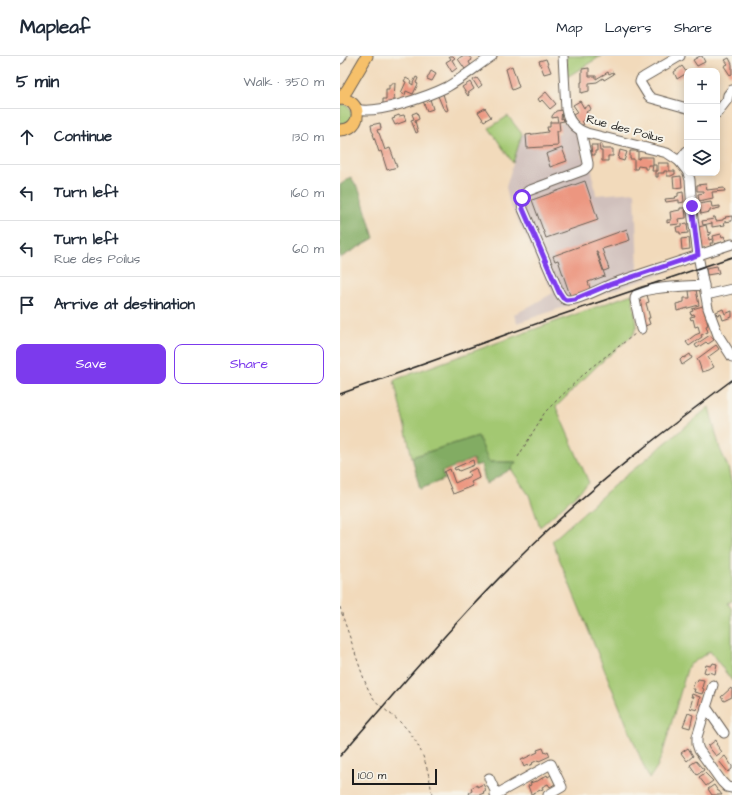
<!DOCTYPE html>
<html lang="en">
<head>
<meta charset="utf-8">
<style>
  :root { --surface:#fff; --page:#f2f2f3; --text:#1f2937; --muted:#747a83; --line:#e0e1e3; --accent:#7c3aed }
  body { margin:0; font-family:"Architects Daughter",sans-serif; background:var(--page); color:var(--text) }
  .controls { position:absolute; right:12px; top:12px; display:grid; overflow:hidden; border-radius:8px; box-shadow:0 2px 10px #0003 }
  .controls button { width:36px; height:36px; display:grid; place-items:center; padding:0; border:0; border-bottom:1px solid var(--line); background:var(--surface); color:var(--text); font:20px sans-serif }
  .scale { position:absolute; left:12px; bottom:10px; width:85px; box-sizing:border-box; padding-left:4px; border:2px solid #1c1c1c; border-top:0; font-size:11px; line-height:14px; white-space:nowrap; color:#1c1c1c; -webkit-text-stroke:3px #f7f3e8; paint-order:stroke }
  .stop { position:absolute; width:12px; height:12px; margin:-9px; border:3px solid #7c3aed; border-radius:50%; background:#fff }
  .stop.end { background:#7c3aed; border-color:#fff; box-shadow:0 1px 4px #0008 }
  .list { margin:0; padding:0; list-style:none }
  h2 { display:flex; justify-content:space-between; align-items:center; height:52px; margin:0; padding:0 16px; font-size:17px }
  h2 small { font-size:13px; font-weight:400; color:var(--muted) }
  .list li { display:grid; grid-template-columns:26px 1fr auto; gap:12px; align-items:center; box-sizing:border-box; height:56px; padding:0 16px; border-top:1px solid var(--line) }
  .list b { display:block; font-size:15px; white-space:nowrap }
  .list p { margin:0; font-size:13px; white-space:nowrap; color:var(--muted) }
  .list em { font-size:13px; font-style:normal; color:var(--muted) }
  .actions { display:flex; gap:8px; padding:12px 16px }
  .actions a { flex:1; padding:9px 0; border:1px solid var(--accent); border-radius:8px; text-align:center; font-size:14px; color:var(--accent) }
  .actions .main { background:var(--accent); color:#fff }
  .icon { flex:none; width:22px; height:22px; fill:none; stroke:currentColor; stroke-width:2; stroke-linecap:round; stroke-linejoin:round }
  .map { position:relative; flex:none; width:392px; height:739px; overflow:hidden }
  header { display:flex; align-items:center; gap:24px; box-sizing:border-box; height:56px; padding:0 20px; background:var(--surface); border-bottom:1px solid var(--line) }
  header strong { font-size:19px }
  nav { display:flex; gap:22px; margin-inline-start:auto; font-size:14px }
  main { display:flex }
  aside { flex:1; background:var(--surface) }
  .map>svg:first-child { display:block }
  .industrial { fill:#d0c0bc }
  .green { fill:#a3c872; stroke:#607247 }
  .forest { fill:#82ac64; stroke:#4f6440 }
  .building { fill:#ec9680 }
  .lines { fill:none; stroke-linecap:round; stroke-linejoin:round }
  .minor-casing { stroke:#675e54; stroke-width:11 }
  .major-casing { stroke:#675e54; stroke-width:13 }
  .path { stroke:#675e54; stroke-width:1; stroke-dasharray:3 3; stroke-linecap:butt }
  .minor { stroke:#fff; stroke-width:9 }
  .major { stroke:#f6c06b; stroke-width:11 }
  .rail { stroke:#1c1c1c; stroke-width:1.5 }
  .route { stroke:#7c3aed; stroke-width:5 }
  .labels { text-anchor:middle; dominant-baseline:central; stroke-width:4; stroke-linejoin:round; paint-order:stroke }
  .street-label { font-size:12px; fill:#1c1c1c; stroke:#f7f3e8 }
</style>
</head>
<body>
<header>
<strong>Mapleaf</strong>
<nav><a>Map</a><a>Layers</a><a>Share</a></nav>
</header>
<main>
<aside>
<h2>5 min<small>Walk · 350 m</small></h2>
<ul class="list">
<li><svg class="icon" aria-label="ahead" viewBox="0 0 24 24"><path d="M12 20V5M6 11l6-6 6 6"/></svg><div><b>Continue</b></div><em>130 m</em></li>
<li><svg class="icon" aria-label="left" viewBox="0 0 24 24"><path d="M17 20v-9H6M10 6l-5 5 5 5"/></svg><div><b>Turn left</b></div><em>160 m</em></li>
<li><svg class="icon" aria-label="left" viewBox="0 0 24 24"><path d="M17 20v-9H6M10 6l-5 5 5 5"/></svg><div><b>Turn left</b><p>Rue des Poilus</p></div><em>60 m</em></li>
<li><svg class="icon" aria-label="arrive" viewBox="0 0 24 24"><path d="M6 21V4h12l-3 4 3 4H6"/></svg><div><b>Arrive at destination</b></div></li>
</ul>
<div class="actions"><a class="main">Save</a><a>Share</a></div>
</aside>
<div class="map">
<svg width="392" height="739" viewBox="0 0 392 739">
  <rect width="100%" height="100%" fill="#f7f3e8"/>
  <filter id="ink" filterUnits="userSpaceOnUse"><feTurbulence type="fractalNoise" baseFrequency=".025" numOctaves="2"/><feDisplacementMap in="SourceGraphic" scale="8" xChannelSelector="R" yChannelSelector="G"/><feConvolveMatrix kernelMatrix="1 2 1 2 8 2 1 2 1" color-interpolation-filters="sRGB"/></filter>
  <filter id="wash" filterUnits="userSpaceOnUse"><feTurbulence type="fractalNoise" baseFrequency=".012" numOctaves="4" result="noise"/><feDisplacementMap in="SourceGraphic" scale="16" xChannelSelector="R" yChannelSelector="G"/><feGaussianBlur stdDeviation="0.9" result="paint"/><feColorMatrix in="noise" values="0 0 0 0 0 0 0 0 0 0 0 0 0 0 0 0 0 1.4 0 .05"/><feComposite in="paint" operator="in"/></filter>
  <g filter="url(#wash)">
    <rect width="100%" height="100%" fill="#f2dabb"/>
    <path class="industrial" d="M226 66 236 75 243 102 251 109 256 139 295 136 298 215 356 203V206L177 267 174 259 213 237 169 146 166 131 182 78 220 77 219 67Z"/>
    <g class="green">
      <path d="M226 0H261L227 21Z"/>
      <path d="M0 47 8 50C15 62 12 66 0 69Z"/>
      <path d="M168 60 182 78 173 107 149 72Z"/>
      <path d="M292 238 297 270 293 279 258 309 216 351 249 427 200 471 189 439 171 413 176 406H149L138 380 72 401 54 324Z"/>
      <path d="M369 351 380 393 388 411 392 430V545L388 547 392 554V625L370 595 348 610 323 696 317 711 309 723 212 485 271 432Z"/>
    </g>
    <g class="forest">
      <path d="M11 121 20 136 34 182 0 202V129Z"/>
      <path d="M138 380 149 406H176L171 413 146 428 141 408 135 410 133 403 102 416 105 423 80 433 72 401Z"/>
    </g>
    <g id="blocks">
      <g class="building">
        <path d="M109 0H113L115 2 112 4 117 12 112 16 106 6 111 3Z"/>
        <path d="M122 0H129L132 4 129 6 131 10 125 13 118 3Z"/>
        <path d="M360 0H362L365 6 357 10 353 4Z"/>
        <path d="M389 2 392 8V18L390 19 384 10 388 8 385 4Z"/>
        <path d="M206 3 211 16 204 18 199 5Z"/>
        <path d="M172 10 179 31 172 34 166 13Z"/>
        <path d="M342 10 347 17 337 23 334 16Z"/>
        <path d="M249 12V20H256V23L268 16 269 18 273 16 274 18 264 24 263 22 257 26 249 27V35L241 37V26H242V13Z"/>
        <path d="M91 15 96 18 92 25 87 23Z"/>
        <path d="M76 21 78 22 76 27 78 28 73 38 66 35 65 39 61 37 66 26 64 25 66 22 71 25 70 27 73 29V27Z"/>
        <path d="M137 22 142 29 138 32 133 24Z"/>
        <path d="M130 26 134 33 128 37 129 39 128 40 122 31Z"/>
        <path d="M52 27H55L54 45 43 48V43H46V33H49V29H52Z"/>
        <path d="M206 36 216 48 210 53 202 44 200 46 198 43Z"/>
        <path d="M103 38 108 54 106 55 104 52H103L98 40Z"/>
        <path d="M90 43 93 53 87 55 83 45Z"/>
        <path d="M240 45 244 52 249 49 251 53 246 56 249 61 242 65 244 68 241 70 237 66 233 59 238 56 233 49Z"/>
        <path d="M145 52 151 61 144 65 138 56Z"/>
        <path d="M222 54 221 63 223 62 224 65 219 66 220 75H217L218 90 187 92 186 79 208 76 207 71H210V66H218L217 61 212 62V60L216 55Z"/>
        <path d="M77 56 79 63 75 65 78 76 76 77 71 64 74 63 72 58Z"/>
        <path d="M59 59V60L64 59 66 65 55 69 52 63 55 62 54 61Z"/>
        <path d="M40 67 41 73 37 74 38 77H39L45 94 50 92 57 111 47 114 41 95 39 96 33 78H34L32 75 31 69Z"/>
        <path d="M259 88H262V93H273V100H268V105H262V95H260Z"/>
        <path d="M251 89H257V95H255V99H252Z"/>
        <path d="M222 92 227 105 210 111 206 98Z"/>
        <path d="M280 94 287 96 284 105 278 103Z"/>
        <path d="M290 95H298V103H299L300 101H313V109H316V115H312L313 109H308V113H305V111L298 110 297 113H294V103H290Z"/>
        <path d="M318 107H329V115H335V118L331 120H327V115H324V117H318V121H316V115H318Z"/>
        <path d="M341 120 342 131 334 132 333 121Z"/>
        <path d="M245 125 258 164 206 182 192 144Z"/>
        <path d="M366 128 367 134 384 132 385 135 372 136 373 142 359 145 358 138 364 137V135H357V129Z"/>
        <path d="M343 136 344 146 339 147V144L326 146 325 143 336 142 335 141 338 140V137Z"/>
        <path d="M371 146 372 151 380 150V152L370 154V156L361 158 359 148Z"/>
        <path d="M340 152H345L346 162 338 163 339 168 331 169 330 166 327 167V164H331L330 156 340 154Z"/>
        <path d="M392 160V165L384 166 385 169 372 171V167L363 169 362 165 374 163 373 161H375L376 165 383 164V163L386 162 385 161Z"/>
        <path d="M347 167 348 177 340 178V176H337L336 171 342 170V168Z"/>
        <path d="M366 169 368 177 371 176V178L368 179 369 184 372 183 373 187H370L371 192 362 193 359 171Z"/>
        <path d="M287 173 290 184 262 193 269 213 264 215 257 195H256L265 220 248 226 251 235 231 242 218 204 215 205 213 200Z"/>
        <path d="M381 178 382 181 384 180 386 185 375 188 373 180Z"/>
        <path d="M349 182 350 193 342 194 341 183Z"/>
        <path d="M377 210 379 217 367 219 366 212Z"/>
        <path d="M356 234 359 249 337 255 336 248 344 246V242H350L349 235Z"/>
        <path d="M307 239 309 246 306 247 310 262H308L310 268 305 270 298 241Z"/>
        <path d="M363 250 368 269 366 270 368 276 361 279 362 281 349 290 346 286 355 279 360 277 358 270 355 271 353 263 351 264 350 261 355 260 354 258 351 259 350 256 353 255 352 253Z"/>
        <path d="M383 253 385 258 392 255V261L383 264 381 258 377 259 376 256Z"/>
        <path d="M370 279 374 284 368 288 366 286 357 292 355 289Z"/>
        <path d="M376 289 379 293 368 301 374 311 369 314 362 316 359 307 357 303Z"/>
        <path d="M350 298 352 302 342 309 340 304 343 301 344 302Z"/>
        <path d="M133 404 134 409 119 415 118 413 115 414 114 412Z"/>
        <path d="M136 412 139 422 131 426 133 430 113 438 104 416 110 413 115 427 130 420 128 416Z"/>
        <path d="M373 607 377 608 375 618 368 616 367 617 364 616 366 609 370 610 372 609Z"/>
        <path d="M358 623 364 624 362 632 364 633 362 638 354 636 355 633H352L355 625 357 626Z"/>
        <path d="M391 632 392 634V641L384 645 381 641Z"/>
        <path d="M352 638 360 641 357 654 350 652 353 641H351Z"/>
        <path d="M348 657 353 659 350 672 343 670Z"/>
        <path d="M376 684 377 687 376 688 382 696 376 700 368 690Z"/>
        <path d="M203 692 205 697 208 695 210 700 199 705 198 704 192 707 193 708 187 710V709L184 711 181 704 198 696 197 694Z"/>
        <path d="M348 692 353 700 347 705 341 697Z"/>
        <path d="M385 700 392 710V713L388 716 379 705Z"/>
        <path d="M356 705 362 712H363L364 714 357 719 350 709Z"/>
        <path d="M365 717 373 725 366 730 359 721Z"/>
        <path d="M207 719 208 721 211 719 215 728 210 731 208 728 202 731 203 733 191 738 188 730 191 729 190 727 196 725V726Z"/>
        <path d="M143 728 146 734 143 736 144 737 139 739H130L129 737 132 735 131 732 137 729V731Z"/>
        <path d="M374 729 378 735H379L382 739H372L368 733Z"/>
      </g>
    </g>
  </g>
  <g filter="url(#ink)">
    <use href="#blocks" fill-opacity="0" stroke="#675e54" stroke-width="1"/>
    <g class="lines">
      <defs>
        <g id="minor">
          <path d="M223 0 226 53C228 65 235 73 247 77L327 97 339 105 347 115"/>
          <path d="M340 0 304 21 301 23 300 26 308 39 311 42 347 52"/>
          <path d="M0 3 2 0"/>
          <path d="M16 52C31 61 91 39 107 31 123 22 137 10 152 0"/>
          <path d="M377 57 387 44 388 39 392 34"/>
          <path d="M241 75 248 107V110L244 114 188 135C182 140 181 146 183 153L219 236C221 240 224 244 228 244 237 245 262 232 271 228L392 188"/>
          <path d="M339 105 347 95"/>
          <path d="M348 117 350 124 352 155 358 199 368 252 378 279 392 301"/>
          <path d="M366 239 392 233"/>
          <path d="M301 273 295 244C295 241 295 240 297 238 306 231 351 230 364 229"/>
          <path d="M373 629 357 681V688L359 694 382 726 387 731 392 732"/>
          <path d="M366 651 384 677"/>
          <path d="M149 722 157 739"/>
          <path d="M155 739 211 708 222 731 208 739"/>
        </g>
        <g id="major">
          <path d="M0 43C23 43 23 74 0 74"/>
          <path d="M0 43 7 34 27 0"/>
        </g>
      </defs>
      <use href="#minor" class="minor-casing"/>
      <use href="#major" class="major-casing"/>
      <g class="path">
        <path d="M178 401 205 356 249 313 295 278"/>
        <path d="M0 551C5 569 12 586 17 603 21 614 26 631 32 640 39 651 52 658 61 667 81 685 89 713 92 739"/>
      </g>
      <use href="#minor" class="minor"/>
      <use href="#major" class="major"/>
      <g class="rail">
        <path d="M0 338 218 260 392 201"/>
        <path d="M0 700C67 623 132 545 207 475 265 420 328 372 392 324"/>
      </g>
    </g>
  </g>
  <g class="lines" filter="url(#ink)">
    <path class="route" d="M182 142V147L183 153 219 236 223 242 226 244 235 243 271 228 358 199 352 150"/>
  </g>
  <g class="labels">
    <g class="street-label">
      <text transform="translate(285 73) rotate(15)">Rue des Poilus</text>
    </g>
  </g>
</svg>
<div class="controls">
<button>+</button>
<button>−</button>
<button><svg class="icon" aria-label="layers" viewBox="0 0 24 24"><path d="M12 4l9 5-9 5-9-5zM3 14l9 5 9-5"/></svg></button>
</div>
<div class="scale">100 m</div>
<div class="stop" style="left:182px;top:142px"></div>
<div class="stop end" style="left:352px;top:150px"></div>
</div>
</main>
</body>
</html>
